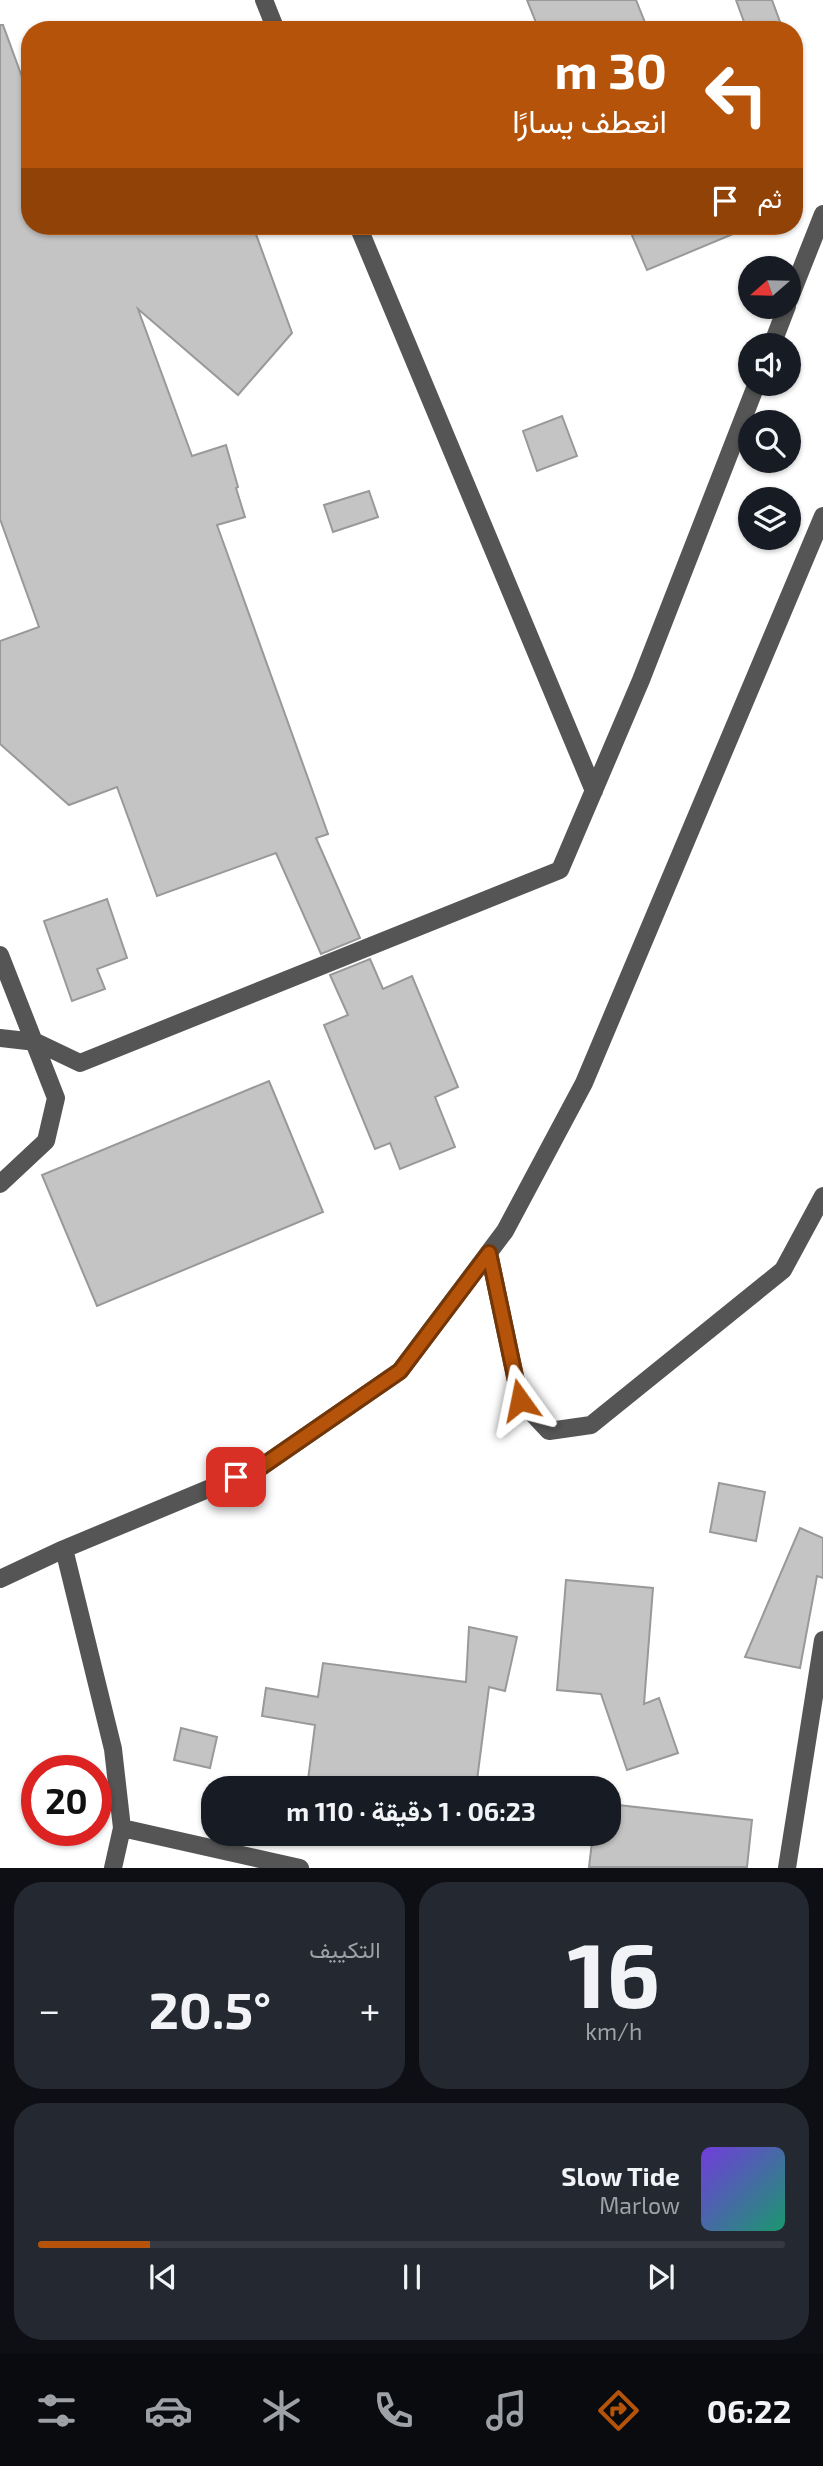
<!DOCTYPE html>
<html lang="ar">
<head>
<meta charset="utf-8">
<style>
	body { margin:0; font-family:"Exo 2",Vazirmatn,sans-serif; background:#242831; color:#f1f3f6; direction:rtl; height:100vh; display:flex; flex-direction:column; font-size:26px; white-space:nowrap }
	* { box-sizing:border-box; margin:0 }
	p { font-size:23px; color:#9ea1a6 }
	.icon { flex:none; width:38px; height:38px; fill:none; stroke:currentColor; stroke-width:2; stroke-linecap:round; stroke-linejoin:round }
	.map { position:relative; height:1868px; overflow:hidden; direction:ltr }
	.side { display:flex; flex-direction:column; gap:14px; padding:14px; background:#0d0f14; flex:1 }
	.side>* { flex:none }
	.top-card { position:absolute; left:21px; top:21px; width:782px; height:214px; border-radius:28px; box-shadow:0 2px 5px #0004; direction:rtl; background:#b45309; color:#fff; overflow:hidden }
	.needle { width:46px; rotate:250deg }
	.tools { position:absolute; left:738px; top:256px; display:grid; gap:14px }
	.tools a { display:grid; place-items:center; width:63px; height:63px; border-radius:50%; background:#171b24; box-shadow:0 2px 5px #0004; font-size:35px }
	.speed { position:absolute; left:21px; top:1755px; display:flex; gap:14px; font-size:35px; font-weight:700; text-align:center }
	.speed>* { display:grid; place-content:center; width:91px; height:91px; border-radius:50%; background:#171b24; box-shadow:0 2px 5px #0004; line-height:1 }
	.speed .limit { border:10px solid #d22; background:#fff; color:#111 }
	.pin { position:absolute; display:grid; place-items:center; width:60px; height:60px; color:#fff; margin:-30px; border-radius:14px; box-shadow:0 4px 10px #0006 }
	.me { position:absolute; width:77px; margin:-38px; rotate:348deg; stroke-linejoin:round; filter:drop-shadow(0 0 5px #0008) }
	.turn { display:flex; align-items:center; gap:24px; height:147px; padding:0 21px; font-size:32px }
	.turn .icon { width:91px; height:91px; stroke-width:2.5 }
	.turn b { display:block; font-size:49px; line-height:60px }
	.then { display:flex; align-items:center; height:66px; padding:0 21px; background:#0003; gap:14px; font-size:26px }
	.big { font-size:52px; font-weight:700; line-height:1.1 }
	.side .card { flex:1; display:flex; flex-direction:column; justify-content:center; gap:10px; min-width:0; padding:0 24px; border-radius:28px; background:#242831 }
	.side .dial { align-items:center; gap:0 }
	.dial b { font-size:91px; line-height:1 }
	.song { display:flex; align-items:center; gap:21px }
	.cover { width:84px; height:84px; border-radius:10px; background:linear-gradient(135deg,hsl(260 70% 55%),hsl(160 70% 35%)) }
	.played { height:7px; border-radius:4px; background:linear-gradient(90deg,#b45309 15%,#363941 15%) }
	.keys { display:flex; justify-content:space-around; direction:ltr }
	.heat { display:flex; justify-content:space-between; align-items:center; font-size:38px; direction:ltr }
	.side .tiles { flex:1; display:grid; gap:14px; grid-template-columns:1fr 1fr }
	.card:last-child { grid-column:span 2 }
	.trip { position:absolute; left:201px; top:1776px; width:420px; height:70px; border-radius:28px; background:#171b24; box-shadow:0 2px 5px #0004; font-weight:700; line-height:70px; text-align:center; direction:rtl }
	.dock { display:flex; height:112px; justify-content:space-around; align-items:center; background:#090b0e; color:#9ea1a6 }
	.dock .icon { width:49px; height:49px }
	.dock .selected { color:#b45309 }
	.dock b { font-size:32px; color:#f1f3f6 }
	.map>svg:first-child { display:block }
	.building { fill:#c4c4c4; stroke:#999; stroke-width:2 }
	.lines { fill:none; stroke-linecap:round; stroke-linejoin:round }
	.minor { stroke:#555; stroke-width:18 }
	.route-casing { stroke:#753606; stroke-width:18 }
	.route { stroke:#b45309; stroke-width:12 }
</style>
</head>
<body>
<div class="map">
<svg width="823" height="1868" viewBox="0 0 823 1868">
	<rect width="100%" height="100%" fill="#fff"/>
	<path class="building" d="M527,0H636L648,30H539Z
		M736,0H772L783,30H747Z
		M0,25H3L30,99V226H253L292,333L238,395L138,309L192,456L226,445L238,487L236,488L245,517L217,525L328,834L316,838L360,938L321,954L276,853L157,896L117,787L69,805L0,744V641L39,627L0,519Z
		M628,226H752L647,270Z
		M562,416L577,456L537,471L523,431Z
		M369,491L378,517L333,532L324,505Z
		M107,899L127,958L97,969L105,989L72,1001L44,921Z
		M370,959L383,989L412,976L458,1087L435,1097L455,1147L400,1169L390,1143L375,1149L324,1025L348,1015L330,975Z
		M269,1081L323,1212L97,1306L42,1175Z
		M719,1483L765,1492L756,1541L710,1532Z
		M800,1528L823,1538V1578L817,1576L800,1668L745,1657Z
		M566,1580L653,1588L644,1704L659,1698L678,1753L627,1770L601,1694L557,1690Z
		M469,1627L517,1637L505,1691L489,1687L476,1788H307L315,1725L262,1716L266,1688L318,1697L323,1663L466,1682Z
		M181,1728L217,1737L210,1768L174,1760Z
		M609,1804L752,1820L747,1867H589L593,1834H609Z"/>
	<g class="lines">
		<path class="minor" d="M264,0L276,30
			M358,226L594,791
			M789,300L823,214
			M772,345L787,306
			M0,955L56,1098L46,1141L0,1184
			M0,1038L36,1042L80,1063L560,870L641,680L757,383
			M489,1253L520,1400L549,1431L591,1425L783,1270L823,1196
			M64,1549L113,1749L122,1828L113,1868
			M0,1579L64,1549L261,1467L400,1371L505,1231L584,1083L823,516
			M122,1828L300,1868
			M787,1868L823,1640"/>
	</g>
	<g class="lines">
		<g class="route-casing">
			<path id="route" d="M236,1477L261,1467L400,1371L489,1253L520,1400"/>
		</g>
		<use href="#route" class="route"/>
	</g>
</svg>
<div class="tools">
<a><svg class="needle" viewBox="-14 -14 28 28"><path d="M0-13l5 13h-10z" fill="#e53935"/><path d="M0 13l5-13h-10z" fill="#9ea1a6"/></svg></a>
<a><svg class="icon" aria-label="sound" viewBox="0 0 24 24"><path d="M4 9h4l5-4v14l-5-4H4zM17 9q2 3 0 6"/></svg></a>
<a><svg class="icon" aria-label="search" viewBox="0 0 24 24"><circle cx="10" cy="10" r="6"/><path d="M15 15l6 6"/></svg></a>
<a><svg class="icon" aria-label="layers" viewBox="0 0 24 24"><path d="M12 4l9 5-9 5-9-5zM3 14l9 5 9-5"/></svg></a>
</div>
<div class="speed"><div class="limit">20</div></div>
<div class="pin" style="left:236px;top:1477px;background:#d93025"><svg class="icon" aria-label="arrive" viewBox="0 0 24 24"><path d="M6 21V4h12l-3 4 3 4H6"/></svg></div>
<svg class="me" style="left:520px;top:1400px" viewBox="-20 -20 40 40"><path d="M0-17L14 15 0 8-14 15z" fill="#b45309" stroke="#fff" stroke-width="4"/></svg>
<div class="trip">06:23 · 1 دقيقة · 110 m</div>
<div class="top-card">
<div class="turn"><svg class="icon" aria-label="left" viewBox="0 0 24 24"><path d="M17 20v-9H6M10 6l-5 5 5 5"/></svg><div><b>30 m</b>انعطف يسارًا</div></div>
<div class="then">ثم<svg class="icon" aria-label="arrive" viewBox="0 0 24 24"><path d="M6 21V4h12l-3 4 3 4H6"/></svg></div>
</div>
</div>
<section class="side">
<div class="tiles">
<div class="card dial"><b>16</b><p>km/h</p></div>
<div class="card"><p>التكييف</p>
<div class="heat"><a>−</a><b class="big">20.5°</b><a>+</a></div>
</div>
<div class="card">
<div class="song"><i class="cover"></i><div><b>Slow Tide</b><p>Marlow</p></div></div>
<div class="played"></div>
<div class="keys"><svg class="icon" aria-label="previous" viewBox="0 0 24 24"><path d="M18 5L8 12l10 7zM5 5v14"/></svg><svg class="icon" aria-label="pause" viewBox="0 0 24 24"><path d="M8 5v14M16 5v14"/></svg><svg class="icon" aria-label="next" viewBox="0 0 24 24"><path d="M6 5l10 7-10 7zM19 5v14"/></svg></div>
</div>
</div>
</section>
<nav class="dock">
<b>06:22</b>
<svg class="icon selected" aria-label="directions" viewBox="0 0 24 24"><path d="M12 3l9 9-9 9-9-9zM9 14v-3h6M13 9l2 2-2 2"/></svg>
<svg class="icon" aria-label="music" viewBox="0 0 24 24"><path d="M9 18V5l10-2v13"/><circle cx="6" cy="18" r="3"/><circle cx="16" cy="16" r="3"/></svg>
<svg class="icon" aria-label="phone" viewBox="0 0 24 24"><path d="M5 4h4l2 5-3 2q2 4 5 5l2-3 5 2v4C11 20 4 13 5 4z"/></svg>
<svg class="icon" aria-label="climate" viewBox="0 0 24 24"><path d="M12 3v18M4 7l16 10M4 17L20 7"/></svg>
<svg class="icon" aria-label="car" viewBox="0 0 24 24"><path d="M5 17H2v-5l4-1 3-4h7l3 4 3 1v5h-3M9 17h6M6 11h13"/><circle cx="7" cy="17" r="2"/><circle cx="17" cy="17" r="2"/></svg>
<svg class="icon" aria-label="filters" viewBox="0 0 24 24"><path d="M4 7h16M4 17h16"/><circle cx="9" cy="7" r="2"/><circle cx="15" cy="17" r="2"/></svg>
</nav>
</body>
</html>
